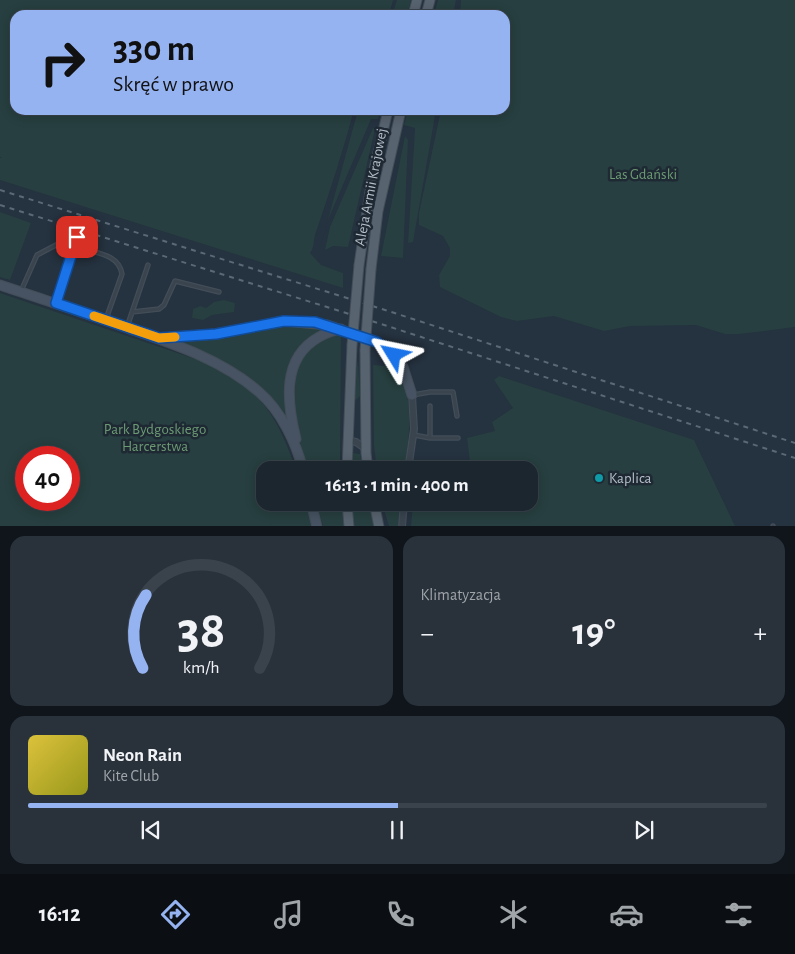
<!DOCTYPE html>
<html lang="pl">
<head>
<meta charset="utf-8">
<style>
	body { margin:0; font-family:"Alegreya Sans",sans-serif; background:#29323b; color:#f1f3f6; height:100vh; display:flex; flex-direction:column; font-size:19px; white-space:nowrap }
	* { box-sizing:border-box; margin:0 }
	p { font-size:16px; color:#a0a5aa }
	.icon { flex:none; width:28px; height:28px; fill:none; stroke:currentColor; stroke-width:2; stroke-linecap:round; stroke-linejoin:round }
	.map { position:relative; height:526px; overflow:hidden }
	.details { display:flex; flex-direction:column; gap:10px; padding:10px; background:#0f151a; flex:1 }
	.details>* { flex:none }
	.guide { position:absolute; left:10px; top:10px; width:500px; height:105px; border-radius:15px; box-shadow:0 2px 12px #0003,0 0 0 1px #3a434b; background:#95b2f1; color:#111; overflow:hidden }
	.speed { position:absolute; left:15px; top:446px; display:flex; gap:10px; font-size:25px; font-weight:700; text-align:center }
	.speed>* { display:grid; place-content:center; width:65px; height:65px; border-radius:50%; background:#1c262f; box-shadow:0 2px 12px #0003,0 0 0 1px #3a434b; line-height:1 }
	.speed .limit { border:8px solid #d22; background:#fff; color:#111 }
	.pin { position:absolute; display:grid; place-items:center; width:42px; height:42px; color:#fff; margin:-21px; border-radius:10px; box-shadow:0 2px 8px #0006 }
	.me { position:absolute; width:55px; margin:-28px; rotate:305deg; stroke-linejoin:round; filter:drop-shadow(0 0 4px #0008) }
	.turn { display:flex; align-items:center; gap:18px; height:105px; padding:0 20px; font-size:22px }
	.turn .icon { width:65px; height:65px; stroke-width:2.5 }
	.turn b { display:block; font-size:35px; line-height:42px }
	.big { font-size:38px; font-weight:600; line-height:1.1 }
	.details .tile { flex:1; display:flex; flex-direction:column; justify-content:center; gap:8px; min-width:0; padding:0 18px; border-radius:15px; background:#29323b }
	.details .dial { align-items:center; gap:0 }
	.dial svg { height:130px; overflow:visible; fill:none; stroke:#3a434b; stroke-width:7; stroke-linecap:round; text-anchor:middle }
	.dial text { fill:#f1f3f6; stroke:none }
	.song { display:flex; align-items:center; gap:15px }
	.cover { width:60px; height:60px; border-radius:8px; background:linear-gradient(135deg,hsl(50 70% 55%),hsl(60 70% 35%)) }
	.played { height:5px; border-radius:2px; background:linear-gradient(90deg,#95b2f1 50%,#3a434b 50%) }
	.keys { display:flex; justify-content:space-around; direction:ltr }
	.heat { display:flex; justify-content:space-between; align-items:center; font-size:28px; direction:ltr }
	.details .tiles { flex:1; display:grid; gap:10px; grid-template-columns:1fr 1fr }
	.tile:last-child { grid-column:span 2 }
	.trip { position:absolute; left:256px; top:461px; width:282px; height:50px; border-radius:15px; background:#1c262f; box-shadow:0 2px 12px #0003,0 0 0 1px #3a434b; font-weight:600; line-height:50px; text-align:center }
	.tab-bar { display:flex; height:80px; justify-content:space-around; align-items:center; background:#0b0f13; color:#a0a5aa }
	.tab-bar .icon { width:35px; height:35px }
	.tab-bar .on { color:#95b2f1 }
	.tab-bar b { font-size:22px; color:#f1f3f6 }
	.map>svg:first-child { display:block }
	.green { fill:#273f40; fill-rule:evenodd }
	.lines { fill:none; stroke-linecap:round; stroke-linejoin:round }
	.lane-casing { stroke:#424d58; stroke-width:5.5 }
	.street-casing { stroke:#424d58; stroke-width:8 }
	.secondary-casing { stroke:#424d58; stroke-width:11 }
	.primary-casing { stroke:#424d58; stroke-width:11 }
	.lane { stroke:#39444f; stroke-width:3 }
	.street { stroke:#39444f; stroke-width:5.5 }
	.secondary { stroke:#475362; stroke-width:9 }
	.primary { stroke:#57636f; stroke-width:9 }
	.rail { stroke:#5b6876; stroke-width:2; stroke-dasharray:5 5; stroke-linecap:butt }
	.primary-bridge-casing { stroke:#424d58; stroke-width:11; stroke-linecap:butt }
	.primary-bridge { stroke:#57636f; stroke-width:9 }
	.route-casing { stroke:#114b97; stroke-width:12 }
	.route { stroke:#1a73e8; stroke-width:9 }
	.slow { stroke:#f59e0b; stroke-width:9 }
	.culture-dot { fill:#0f9aa8; stroke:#1e2934; stroke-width:2 }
	.labels { text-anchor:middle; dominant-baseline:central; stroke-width:5; stroke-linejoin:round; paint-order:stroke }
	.park-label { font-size:15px; fill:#6c9a73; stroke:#1e2934 }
	.street-label { font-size:15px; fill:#b5bfca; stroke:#1e2934 }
	.poi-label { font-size:15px; fill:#b5bfca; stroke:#1e2934; text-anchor:start }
</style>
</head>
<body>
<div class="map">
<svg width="795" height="527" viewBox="0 0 795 527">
	<rect width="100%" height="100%" fill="#25323f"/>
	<path class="green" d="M0,0H393L389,15H15V110H354C343,151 330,191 316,232C313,239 315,247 310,253L321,265L343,273V288L0,180V158H2L0,157Z
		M397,0H411L407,15H392Z
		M438,0H456L453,15H434Z
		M461,0H795V327L739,334H725L696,325L630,326L604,331L554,316L517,321L501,317L440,287L439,275L450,256V248L443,236L419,225V213L441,110H505V15H460Z
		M358,110H380L378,119H371L328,220L321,245Z
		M408,110H436L413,242L408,243L415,128L404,125Z
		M373,128L375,129L348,247L333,246L325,250L330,227Z
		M405,136L408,140L403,258L381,256Z
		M0,212L31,223L10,280L0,277Z
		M0,293L204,362C259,387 277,414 296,470H265V502L306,503L312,526L0,527ZM26,458H69V500H26Z
		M224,300L235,303L234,312L212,315L203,320L192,318L193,309L200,306L206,308L214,302Z
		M298,325L327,329C286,351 281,372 287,416C252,372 226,360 174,341Z
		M341,334L340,470H307C294,418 269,353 341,334Z
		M358,360L360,396L356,400L353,397Z
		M373,365L397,367C415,399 409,435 405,470H377L374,445Z
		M499,376L694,440L735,526H411L413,503H438L480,511L481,503L530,502V470H487V465L470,462L467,438L495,431L492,422L513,408L494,380Z
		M354,453L360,454L364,470H351V454Z
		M316,503H343L344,526H323Z
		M352,503H369L375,526H353Z
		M382,503H401L399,526H389Z"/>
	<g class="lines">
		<g class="lane-casing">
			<path id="lane" d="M80,248C96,253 119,254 122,274L106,319
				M21,291L37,255L56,245
				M56,303L77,237
				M132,312L159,309L164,305L175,281L219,292
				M127,327L148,265
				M413,395L430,392H453L457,416
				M414,435L430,438V406
				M430,438H458
				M773,526V527"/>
		</g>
		<g class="street-casing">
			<path id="street" d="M347,440L356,442L366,449
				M408,470L414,429L412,395
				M402,527L404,502"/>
		</g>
		<g class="secondary-casing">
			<path id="secondary" d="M0,285C44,300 89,314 133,330C177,345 224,361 259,392C281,411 296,442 303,470
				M161,338L216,334L284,321L327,325L377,342L389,350L403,367L412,395
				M296,439C287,403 281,358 319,337C326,333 333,330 341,329
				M311,502L317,527"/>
		</g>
		<g class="primary-casing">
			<path id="primary" d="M413,15L417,0
				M426,15L430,0
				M359,265L372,178L388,110
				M371,269L378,211L401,110
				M365,350L366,453L368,470
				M347,470L352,345
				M347,502L349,527
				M374,502L379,527"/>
		</g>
		<use href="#lane" class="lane"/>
		<use href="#street" class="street"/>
		<use href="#secondary" class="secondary"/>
		<use href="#primary" class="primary"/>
		<path class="rail" d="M0,190L379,308L795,443
			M0,205L378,323L795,458"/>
		<g class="primary-bridge-casing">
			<path id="primary-bridge" d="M352,345L359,265
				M365,350L371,269"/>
		</g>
		<use href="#primary-bridge" class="primary-bridge"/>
	</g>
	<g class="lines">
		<g class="route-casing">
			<path id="route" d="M77,237L56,303L159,338L216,334L284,321L315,322L377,342L394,355"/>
		</g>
		<use href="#route" class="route"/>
		<path class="slow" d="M94,316L159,338L175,337"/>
	</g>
	<circle class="culture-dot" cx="599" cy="478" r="5"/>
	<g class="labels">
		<g class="park-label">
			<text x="643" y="174">Las Gdański</text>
			<text x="155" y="429">Park Bydgoskiego<tspan x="155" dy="17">Harcerstwa</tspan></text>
		</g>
		<g class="street-label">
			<text transform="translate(371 187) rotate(-79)">Aleja Armii Krajowej</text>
		</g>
		<g class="poi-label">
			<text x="609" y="478">Kaplica</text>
		</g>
	</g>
</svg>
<div class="speed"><div class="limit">40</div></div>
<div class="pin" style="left:77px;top:237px;background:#d93025"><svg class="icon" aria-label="arrive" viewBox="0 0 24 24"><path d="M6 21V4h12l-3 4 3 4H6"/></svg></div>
<svg class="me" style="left:394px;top:355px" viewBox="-20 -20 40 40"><path d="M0-17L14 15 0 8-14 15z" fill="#1a73e8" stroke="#fff" stroke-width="4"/></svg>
<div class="trip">16:13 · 1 min · 400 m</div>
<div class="guide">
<div class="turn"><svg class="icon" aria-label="right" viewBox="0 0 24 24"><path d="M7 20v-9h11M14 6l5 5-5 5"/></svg><div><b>330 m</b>Skręć w prawo</div></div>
</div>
</div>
<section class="details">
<div class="tiles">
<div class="tile dial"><svg viewBox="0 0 100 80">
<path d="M14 69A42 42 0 1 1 86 69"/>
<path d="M14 69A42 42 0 0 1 16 24" stroke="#95b2f1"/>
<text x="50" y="56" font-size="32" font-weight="700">38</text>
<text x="50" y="72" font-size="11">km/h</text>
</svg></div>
<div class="tile"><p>Klimatyzacja</p>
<div class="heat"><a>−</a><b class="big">19°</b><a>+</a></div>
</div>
<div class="tile">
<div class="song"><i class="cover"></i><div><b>Neon Rain</b><p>Kite Club</p></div></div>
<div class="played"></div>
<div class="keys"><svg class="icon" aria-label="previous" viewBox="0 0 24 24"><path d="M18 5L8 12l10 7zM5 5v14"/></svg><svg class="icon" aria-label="pause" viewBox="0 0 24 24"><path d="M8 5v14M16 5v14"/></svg><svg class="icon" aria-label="next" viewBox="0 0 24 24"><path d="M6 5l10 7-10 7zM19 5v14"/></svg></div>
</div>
</div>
</section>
<nav class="tab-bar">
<b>16:12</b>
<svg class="icon on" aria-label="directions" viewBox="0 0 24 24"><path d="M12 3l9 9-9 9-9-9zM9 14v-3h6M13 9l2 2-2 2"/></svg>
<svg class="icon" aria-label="music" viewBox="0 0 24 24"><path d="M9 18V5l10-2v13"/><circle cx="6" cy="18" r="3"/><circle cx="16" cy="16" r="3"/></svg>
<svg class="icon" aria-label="phone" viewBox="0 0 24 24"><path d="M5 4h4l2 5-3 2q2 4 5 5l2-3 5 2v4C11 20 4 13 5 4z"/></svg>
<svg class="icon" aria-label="climate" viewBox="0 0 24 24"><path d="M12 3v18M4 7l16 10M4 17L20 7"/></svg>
<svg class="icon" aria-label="car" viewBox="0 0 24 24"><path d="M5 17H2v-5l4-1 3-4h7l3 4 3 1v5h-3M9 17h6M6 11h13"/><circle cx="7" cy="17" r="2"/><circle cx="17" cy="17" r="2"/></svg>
<svg class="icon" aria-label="filters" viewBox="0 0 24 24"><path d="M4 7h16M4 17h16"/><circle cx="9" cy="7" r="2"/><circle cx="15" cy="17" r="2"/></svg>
</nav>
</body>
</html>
